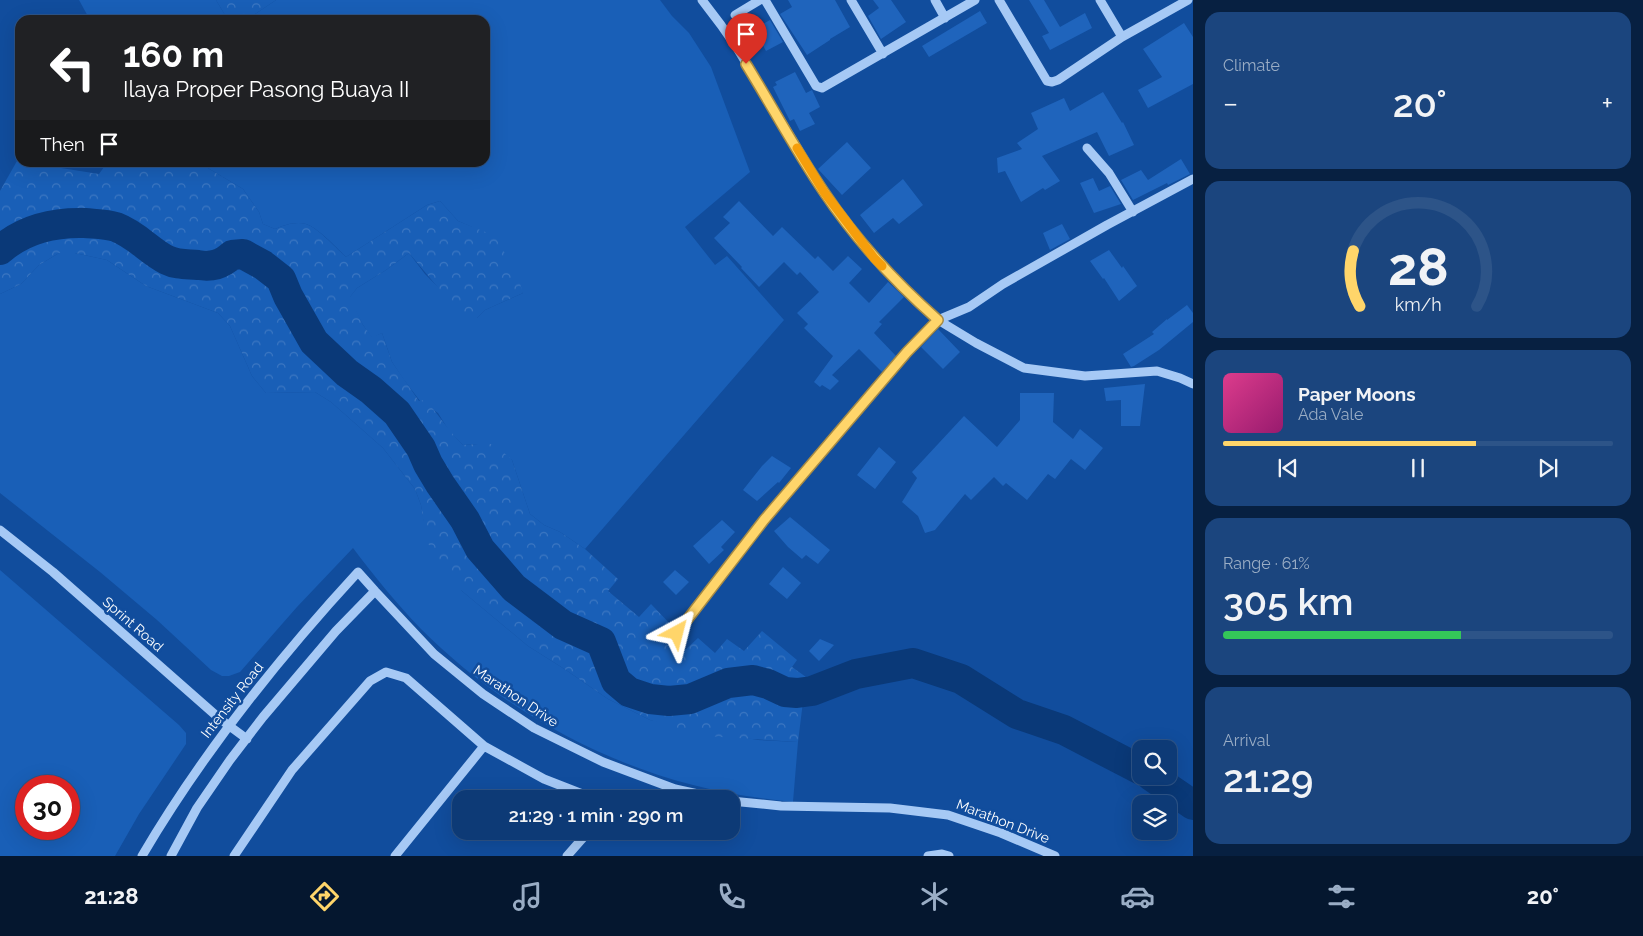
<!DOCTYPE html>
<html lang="en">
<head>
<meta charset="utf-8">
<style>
	body { margin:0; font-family:Raleway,sans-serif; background:#1b457e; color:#f1f3f6; height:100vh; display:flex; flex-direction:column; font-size:19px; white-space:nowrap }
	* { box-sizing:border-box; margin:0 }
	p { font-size:16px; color:#9aadc5 }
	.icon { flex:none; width:28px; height:28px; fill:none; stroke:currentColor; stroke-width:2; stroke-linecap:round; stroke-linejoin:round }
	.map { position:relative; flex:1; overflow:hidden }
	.drawer { display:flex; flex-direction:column; gap:12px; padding:12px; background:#072041; width:450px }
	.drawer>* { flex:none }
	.top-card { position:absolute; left:15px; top:15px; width:475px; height:152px; border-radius:15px; box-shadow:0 5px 20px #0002,0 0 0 1px #2d5488; background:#202124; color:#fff; overflow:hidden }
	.tools { position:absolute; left:1132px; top:740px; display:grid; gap:10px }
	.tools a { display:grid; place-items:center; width:45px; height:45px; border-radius:10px; background:#0d3a76; box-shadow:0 5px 20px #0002,0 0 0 1px #2d5488; font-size:25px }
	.speed { position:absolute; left:15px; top:775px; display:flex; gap:10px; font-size:25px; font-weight:700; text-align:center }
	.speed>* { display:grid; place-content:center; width:65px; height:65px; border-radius:50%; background:#0d3a76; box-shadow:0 5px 20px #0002,0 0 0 1px #2d5488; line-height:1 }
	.speed .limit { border:8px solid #d22; background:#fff; color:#111 }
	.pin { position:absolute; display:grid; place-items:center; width:42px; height:42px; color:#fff; margin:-51px -21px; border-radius:50% 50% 50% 0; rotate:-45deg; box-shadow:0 0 5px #0007 }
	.pin .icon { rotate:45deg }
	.me { position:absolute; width:55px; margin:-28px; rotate:38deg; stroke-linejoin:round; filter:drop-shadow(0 0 4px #0008) }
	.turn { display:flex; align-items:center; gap:18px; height:105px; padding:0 25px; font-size:22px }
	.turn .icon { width:65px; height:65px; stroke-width:2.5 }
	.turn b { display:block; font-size:35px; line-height:42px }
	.then { display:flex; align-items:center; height:48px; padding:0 25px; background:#0003; gap:10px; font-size:19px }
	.big { font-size:38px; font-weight:600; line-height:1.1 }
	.drawer .card { flex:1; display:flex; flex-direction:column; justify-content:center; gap:8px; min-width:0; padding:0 18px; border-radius:15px; background:#1b457e }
	.drawer .dial { align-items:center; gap:0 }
	.dial svg { height:130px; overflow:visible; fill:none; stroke:#2d5488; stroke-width:7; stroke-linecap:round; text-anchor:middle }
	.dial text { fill:#f1f3f6; stroke:none }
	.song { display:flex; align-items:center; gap:15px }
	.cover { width:60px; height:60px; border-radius:8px; background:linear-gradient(135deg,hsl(330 70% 55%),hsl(320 70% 35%)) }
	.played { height:5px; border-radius:2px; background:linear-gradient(90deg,#ffd56a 65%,#2d5488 65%) }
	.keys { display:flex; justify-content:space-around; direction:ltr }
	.heat { display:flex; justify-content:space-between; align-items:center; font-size:28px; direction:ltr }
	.charge { height:8px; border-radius:4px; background:linear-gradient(90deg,#34c759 61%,#2d5488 0) }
	.trip { position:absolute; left:452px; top:790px; width:288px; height:50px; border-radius:15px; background:#0d3a76; box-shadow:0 5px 20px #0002,0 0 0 1px #2d5488; font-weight:600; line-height:50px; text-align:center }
	.dock { display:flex; height:80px; justify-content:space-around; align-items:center; background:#05172f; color:#9aadc5 }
	.dock .icon { width:35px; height:35px }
	.dock .active { color:#ffd56a }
	.dock b { font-size:22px; color:#f1f3f6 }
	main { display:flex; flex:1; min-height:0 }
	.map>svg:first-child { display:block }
	.grass { fill:#195fb7; fill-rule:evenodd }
	.forest { fill:url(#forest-crowns) }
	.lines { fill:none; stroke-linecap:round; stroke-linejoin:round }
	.river { stroke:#0a3978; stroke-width:30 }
	.building { fill:#1f64bc }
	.minor { stroke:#a6c9f5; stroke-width:9 }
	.route-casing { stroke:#a68a45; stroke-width:12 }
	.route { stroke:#ffd56a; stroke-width:9 }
	.slow { stroke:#f59e0b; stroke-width:9 }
	.labels { text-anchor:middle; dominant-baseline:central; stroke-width:5; stroke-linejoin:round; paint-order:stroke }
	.street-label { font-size:14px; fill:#fff; stroke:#114d9d }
</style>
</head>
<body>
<main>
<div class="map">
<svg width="1193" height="856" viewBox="0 0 1193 856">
	<defs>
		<pattern id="forest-crowns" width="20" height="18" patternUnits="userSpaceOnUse" patternTransform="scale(1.25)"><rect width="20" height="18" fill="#195fb7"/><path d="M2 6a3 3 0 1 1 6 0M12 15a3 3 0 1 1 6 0" fill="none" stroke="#3c77c2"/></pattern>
	</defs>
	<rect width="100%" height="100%" fill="#114d9d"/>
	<path class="grass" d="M79,0H216L228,20H90Z
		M276,0H660L672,16L689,33L711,67L750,172L685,227L715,265L727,256L784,320L585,549L560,532L544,525L530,514L512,460L478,444L463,445L449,431L438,413L420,401L404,380L392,362L382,333L372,338L363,325L349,298L357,288L386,270L409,253L425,274L447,296L477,318L485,310L523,293L472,227L458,221L440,201L427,205L346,257C337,248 318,228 306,224C296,221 284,225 275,229L263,224L259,212L243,189L201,164L182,165L169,164V163L485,162V20H246Z
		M59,253H75L107,260L146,286L218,313L230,326L252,376L266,393L315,392L331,402L383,448L415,489L421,505L424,521L462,591L528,646L566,670L608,699L650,720L758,740L798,742L793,802C759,798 726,794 693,785C591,759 495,703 421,629C396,603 374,576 353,548L297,607L240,672L229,676H222L211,670L157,620L100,572L0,493V294L21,284L39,265Z
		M0,570L179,725L186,733V744L139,814L115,856H0ZM26,786H69V829H26Z"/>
	<path class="forest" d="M216,0H276L246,20H228Z
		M17,161H20V162L29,163L99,174L107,163L169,162V164L182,165L201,164L243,189L259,212L263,224L275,229C284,225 296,221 306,224C318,228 336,248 346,257L427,205L440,201L458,221L495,236L517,274L523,293L485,310L477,318L466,321L409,253L386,270L357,288L350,297L363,325L372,337L382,333L392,362L419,401L425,400C439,414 448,431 463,445L478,444H493L501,450L512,460L530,514L544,525L560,532L585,549L618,579L608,591L639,617L651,604L673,627L664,638L682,653L698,638L715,653L727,639L744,651L762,631L797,660L792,667L806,677L798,742L706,736L650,720L608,699L566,670L528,646L462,591L434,557L426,538L421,505L415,489L383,448L331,402L315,392L266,393L252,376L230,326L218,313L146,286L107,260L75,253H59L39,265L21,284L0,294V191Z"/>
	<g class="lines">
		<path class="river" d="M0,250C24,229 54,222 85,223C95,224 106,224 116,227C137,235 149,251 167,260C177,265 187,264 198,265C212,267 221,265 232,255L243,254L263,265L281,279L288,296L314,342L347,373L371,390L397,413L421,448L428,464L440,484L465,520L480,549L514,588L563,625L601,642L616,681L629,692L650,699L669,701L690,699L728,683L753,680L768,684L785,692L797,693L812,691L856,674L913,663L961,679L1017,714L1064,730L1141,770
			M1151,776L1193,805"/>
	</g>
	<path class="building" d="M788,0H835L850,27L830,39V40L807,55L780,14L792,7Z
		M873,0H891L906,22L881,39L868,16L879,8Z
		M1029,0H1044L1060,27L1085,13L1092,28L1050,50L1042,36L1049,33Z
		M980,11L987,23L929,57L922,46Z
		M770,20L783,42L766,51L754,29Z
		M1184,23L1193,37V84L1148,108L1138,90L1162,77L1143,49Z
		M795,72L806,93L812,90L820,107L809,113L815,124L800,131L794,119L790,121L773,87L777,85L775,82Z
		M1103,92L1122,123L1123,122L1134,145L1109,156L1097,132L1042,156L1060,181L1045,190L1043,188L1021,202L1005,171L998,173L997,158L1022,149L1017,143L1038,129L1031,113L1064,98L1070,111Z
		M847,142L871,168L842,195L818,169Z
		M1181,159L1190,174L1168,185L1167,183L1133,200L1121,180L1141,170L1148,180Z
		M1093,178L1099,191L1110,186L1121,204L1094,213L1080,183Z
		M903,179L923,205L899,224L893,218L874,233L860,215Z
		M739,201L773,236L782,227L815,259L818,256L833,271L848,256L862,269L849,283L869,303L888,282L904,297L879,322L882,324L874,333L896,356L882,372L859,349L832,375L839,381L830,390L822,385L820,387L814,382L833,356L804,328L808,324L797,313L819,292L800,272L797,275L784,262L759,287L741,268L742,267L714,238L730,223L723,217Z
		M1062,224L1070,239L1050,250L1043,233Z
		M1109,250L1122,268L1123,266L1137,286L1119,301L1104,278L1103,279L1090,261Z
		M1187,305L1193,313V322L1159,350L1134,366L1131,367L1123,354L1154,334L1152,332L1167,319V320Z
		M938,329L960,352L943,369L921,347Z
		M1145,384L1140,426H1121V400L1106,401L1104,388Z
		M1020,393H1054L1053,422L1073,439L1080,429L1103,448L1085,470L1071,459L1055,479L1048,474L1027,500L1006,483L1003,486L994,477L971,500L965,494L935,530L925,533L918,516L902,502L917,478L912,472L964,416L997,447L1020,420Z
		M879,447L896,462L875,489L857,475Z
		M772,456L791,468L779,483L778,482L757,501L743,490L762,466Z
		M790,517L830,550L818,564L806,555L802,559L788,547L774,531Z
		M722,520L735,532L721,547L724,550L709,564L693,546Z
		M783,567L801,583L787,599L769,584Z
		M675,570L689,582L676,595L663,582Z
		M820,639L834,645L819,661L809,651Z"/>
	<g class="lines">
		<path class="minor" d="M702,0L721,25L737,48L824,192L874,258L916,301L938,320L976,343L1024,368L1085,376L1157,371L1180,378L1193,384
			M765,0L816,86L822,88L975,0
			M851,0L883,54
			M935,0L945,18
			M999,0L1047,81L1052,82L1058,80L1122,37L1188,0
			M1100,0L1122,37
			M735,15L760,0
			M1087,148L1109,173L1133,212
			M0,530L53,572L220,719L247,739
			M677,633L764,520L907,352L938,320L969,307L1003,284L1107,225L1193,179
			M731,801L781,806L890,808L948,815L1001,833L1055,856
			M142,856C203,752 277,660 358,572L375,591L434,654L483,694L534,728L603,762L675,789L721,799
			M171,856L197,808L230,760L263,717L336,631L375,591
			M234,856L292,770L370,681L386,672L406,678L484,746L544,779L585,795L588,799
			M395,856L484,746
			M567,856L589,831
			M928,856L942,854L949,856"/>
	</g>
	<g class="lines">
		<g class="route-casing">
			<path id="route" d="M677,633L764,520L907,352L938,320C895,282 856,240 824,192C796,151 772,106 746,64"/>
		</g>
		<use href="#route" class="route"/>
		<path class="slow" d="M797,148L824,192L874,258L882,266"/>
	</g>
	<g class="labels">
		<g class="street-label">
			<text transform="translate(133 624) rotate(41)">Sprint Road</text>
			<text transform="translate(516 696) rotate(34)">Marathon Drive</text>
			<text transform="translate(232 700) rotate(-52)">Intensity Road</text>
			<text transform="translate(1003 821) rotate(21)">Marathon Drive</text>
		</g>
	</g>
</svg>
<div class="tools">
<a><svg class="icon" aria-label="search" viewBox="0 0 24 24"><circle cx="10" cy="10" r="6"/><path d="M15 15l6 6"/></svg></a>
<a><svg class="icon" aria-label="layers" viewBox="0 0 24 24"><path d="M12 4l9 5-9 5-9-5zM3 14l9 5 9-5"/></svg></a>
</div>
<div class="speed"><div class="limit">30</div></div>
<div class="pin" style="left:746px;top:64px;background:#d93025"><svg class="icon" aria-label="arrive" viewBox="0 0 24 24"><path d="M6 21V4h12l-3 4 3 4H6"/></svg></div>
<svg class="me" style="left:677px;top:633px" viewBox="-20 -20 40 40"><path d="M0-17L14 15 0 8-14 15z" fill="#ffd56a" stroke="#fff" stroke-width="4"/></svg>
<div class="trip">21:29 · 1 min · 290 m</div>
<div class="top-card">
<div class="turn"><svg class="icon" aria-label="left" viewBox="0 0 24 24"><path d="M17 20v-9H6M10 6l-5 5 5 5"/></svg><div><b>160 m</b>Ilaya Proper Pasong Buaya II</div></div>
<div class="then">Then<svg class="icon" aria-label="arrive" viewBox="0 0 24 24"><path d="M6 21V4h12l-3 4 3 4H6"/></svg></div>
</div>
</div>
<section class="drawer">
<div class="card"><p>Climate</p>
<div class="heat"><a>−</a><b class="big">20°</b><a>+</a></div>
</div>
<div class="card dial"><svg viewBox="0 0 100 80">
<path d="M14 69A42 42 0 1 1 86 69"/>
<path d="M14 69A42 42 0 0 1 10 35" stroke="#ffd56a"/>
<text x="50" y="56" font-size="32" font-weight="700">28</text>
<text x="50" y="72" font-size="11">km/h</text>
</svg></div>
<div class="card">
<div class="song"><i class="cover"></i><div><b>Paper Moons</b><p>Ada Vale</p></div></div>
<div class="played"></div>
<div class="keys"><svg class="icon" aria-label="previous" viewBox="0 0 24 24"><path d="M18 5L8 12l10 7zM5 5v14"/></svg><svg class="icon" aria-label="pause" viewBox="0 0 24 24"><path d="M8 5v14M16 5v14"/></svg><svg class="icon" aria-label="next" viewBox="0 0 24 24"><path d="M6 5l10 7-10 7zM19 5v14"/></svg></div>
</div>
<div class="card"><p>Range · 61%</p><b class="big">305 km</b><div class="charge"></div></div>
<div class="card"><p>Arrival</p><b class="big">21:29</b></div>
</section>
</main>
<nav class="dock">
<b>21:28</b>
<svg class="icon active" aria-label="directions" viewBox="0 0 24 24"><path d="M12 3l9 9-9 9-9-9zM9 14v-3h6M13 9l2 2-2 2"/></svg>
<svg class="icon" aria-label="music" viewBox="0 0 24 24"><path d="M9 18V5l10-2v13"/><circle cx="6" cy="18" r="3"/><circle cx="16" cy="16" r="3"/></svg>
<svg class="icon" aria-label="phone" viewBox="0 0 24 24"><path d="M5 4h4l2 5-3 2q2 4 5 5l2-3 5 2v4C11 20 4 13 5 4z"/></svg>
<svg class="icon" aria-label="climate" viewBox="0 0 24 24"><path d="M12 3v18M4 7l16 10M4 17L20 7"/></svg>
<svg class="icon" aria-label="car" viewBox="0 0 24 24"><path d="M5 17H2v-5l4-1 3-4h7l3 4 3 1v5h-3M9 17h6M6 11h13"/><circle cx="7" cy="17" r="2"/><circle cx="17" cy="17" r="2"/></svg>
<svg class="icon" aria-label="filters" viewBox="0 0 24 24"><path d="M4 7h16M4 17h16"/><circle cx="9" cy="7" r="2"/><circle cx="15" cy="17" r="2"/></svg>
<b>20°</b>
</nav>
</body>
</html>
